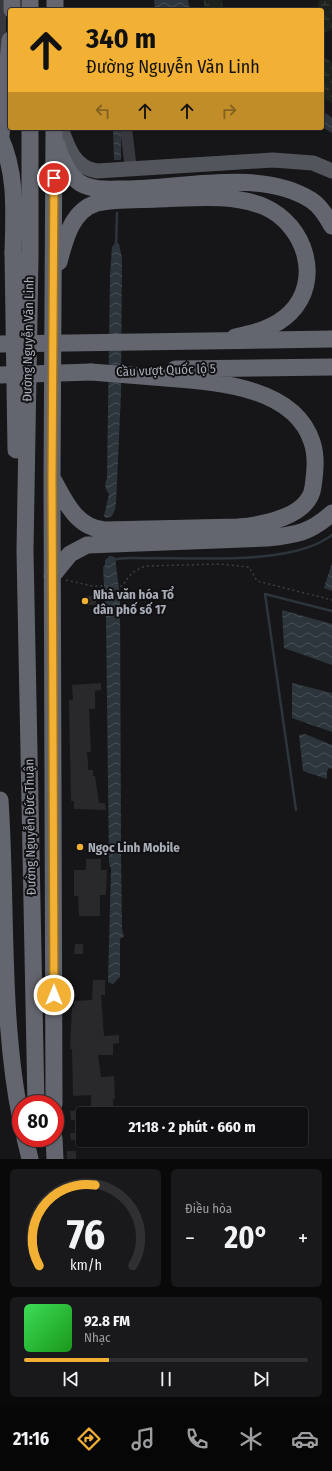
<!DOCTYPE html>
<html lang="vi">
<head>
<meta charset="utf-8">
<style>
	body { margin:0; font-family:"Fira Sans Condensed",sans-serif; background:#19191b; color:#f1f3f6; height:100vh; display:flex; flex-direction:column; font-size:15px; white-space:nowrap }
	* { box-sizing:border-box; margin:0 }
	p { font-size:13px; color:#9c9d9f }
	.icon { flex:none; width:22px; height:22px; fill:none; stroke:currentColor; stroke-width:2; stroke-linecap:round; stroke-linejoin:round }
	.map { position:relative; height:1159px; overflow:hidden }
	.panel { display:flex; flex-direction:column; gap:10px; padding:10px; background:#09090a; flex:1 }
	.panel>* { flex:none }
	.hud { position:absolute; left:8px; top:8px; width:316px; height:122px; border-radius:4px; box-shadow:0 1px 3px #0004,0 0 0 1px #303032; background:#f2b134; color:#111; overflow:hidden }
	.speed { position:absolute; left:12px; top:1095px; display:flex; gap:8px; font-size:20px; font-weight:700; text-align:center }
	.speed>* { display:grid; place-content:center; width:52px; height:52px; border-radius:50%; background:#101012; box-shadow:0 1px 3px #0004,0 0 0 1px #303032; line-height:1 }
	.speed .limit { border:6px solid #d22; background:#fff; color:#111 }
	.pin { position:absolute; display:grid; place-items:center; width:34px; height:34px; color:#fff; margin:-17px; border:2px solid #fff; border-radius:50%; box-shadow:0 1px 4px #0007 }
	.me { position:absolute; width:44px; margin:-22px; rotate:0deg; stroke-linejoin:round; filter:drop-shadow(0 0 3px #0008) }
	.turn { display:flex; align-items:center; gap:14px; height:84px; padding:0 12px; font-size:18px }
	.turn .icon { width:52px; height:52px; stroke-width:2.5 }
	.turn b { display:block; font-size:28px; line-height:34px }
	.lanes { display:flex; align-items:center; height:38px; padding:0 12px; background:#0003; justify-content:center; gap:20px; direction:ltr }
	.lanes .off { opacity:.35 }
	.big { font-size:30px; font-weight:700; line-height:1.1 }
	.panel .widget { flex:1; display:flex; flex-direction:column; justify-content:center; gap:6px; min-width:0; padding:0 14px; border-radius:6px; background:#19191b }
	.panel .dial { align-items:center; gap:0 }
	.dial svg { height:104px; overflow:visible; fill:none; stroke:#303032; stroke-width:7; stroke-linecap:round; text-anchor:middle }
	.dial text { fill:#f1f3f6; stroke:none }
	.song { display:flex; align-items:center; gap:12px }
	.cover { width:48px; height:48px; border-radius:6px; background:linear-gradient(135deg,hsl(130 70% 55%),hsl(120 70% 35%)) }
	.played { height:4px; border-radius:2px; background:linear-gradient(90deg,#f2b134 30%,#303032 30%) }
	.keys { display:flex; justify-content:space-around; direction:ltr }
	.heat { display:flex; justify-content:space-between; align-items:center; font-size:22px; direction:ltr }
	.panel .tiles { flex:1; display:grid; gap:10px; grid-template-columns:1fr 1fr }
	.widget:last-child { grid-column:span 2 }
	.trip { position:absolute; left:76px; top:1107px; width:232px; height:40px; border-radius:4px; background:#101012; box-shadow:0 1px 3px #0004,0 0 0 1px #303032; font-weight:700; line-height:40px; text-align:center }
	.tab-bar { display:flex; height:64px; justify-content:space-around; align-items:center; background:#060607; color:#9c9d9f }
	.tab-bar .icon { width:28px; height:28px }
	.tab-bar .selected { color:#f2b134 }
	.tab-bar b { font-size:18px; color:#f1f3f6 }
	.map>svg:first-child { display:block }
	.wetland { fill:url(#wetland-marsh) }
	.water { fill:url(#water-waves) }
	.lines { fill:none; stroke-linecap:round; stroke-linejoin:round }
	.stream { stroke:#2c353c; stroke-width:2.5 }
	.building { fill:#29292c }
	.path { stroke:#3d3f44; stroke-width:1.5; stroke-dasharray:2 3; stroke-linecap:butt }
	.minor { stroke:#37383d; stroke-width:12 }
	.major { stroke:#53555c; stroke-width:15 }
	.highway { stroke:#63666e; stroke-width:17 }
	.highway-bridge { stroke:#63666e; stroke-width:17 }
	.route-casing { stroke:#9d7322; stroke-width:10 }
	.route { stroke:#f2b134; stroke-width:7 }
	.poi-dot { fill:#f2b134; stroke:#111113; stroke-width:1.5 }
	.labels { text-anchor:middle; dominant-baseline:central; stroke-width:4; stroke-linejoin:round; paint-order:stroke }
	.street-label { font-size:13px; fill:#a8adb8; stroke:#111113 }
	.poi-label { font-size:13px; font-weight:bold; fill:#a8adb8; stroke:#111113; text-anchor:start }
</style>
</head>
<body>
<div class="map">
<svg width="332" height="1159" viewBox="0 0 332 1159">
	<defs>
		<pattern id="wetland-marsh" width="20" height="14" patternUnits="userSpaceOnUse"><rect width="20" height="14" fill="#1c231d"/><path d="M1 5h8M5 5V1M11 12h8M15 12V8" fill="none" stroke="#3a403c"/></pattern>
		<pattern id="water-waves" width="16" height="10" patternUnits="userSpaceOnUse"><rect width="16" height="10" fill="#2c353c"/><path d="M0 5q4-4 8 0t8 0" fill="none" stroke="#485056"/></pattern>
	</defs>
	<rect width="100%" height="100%" fill="#161618"/>
	<path class="wetland" d="M203,0H222L223,10H206Z
		M319,0H332V30L322,33V10H317Z
		M322,56L332,62V103L322,96Z"/>
	<path class="water" d="M154,0H188L190,10H155Z
		M322,111L332,118V133L322,127Z
		M113,128H121V160H114Z
		M115,243L119,244L122,258L121,393L116,504C115,510 114,517 106,518L104,516L109,494C104,488 105,484 107,478L110,276L112,247Z
		M110,556L115,557L120,596L121,842L117,847L121,852L122,929L124,936L120,939V977L113,984L108,982L111,869L109,863L106,618L103,567L105,565V560Z
		M332,563V591L324,588Z
		M282,610L332,624V665L284,648Z
		M292,683L332,693V732L292,718Z
		M305,734L332,745V769L329,768L327,771V779L303,771L299,735Z"/>
	<g class="lines">
		<path class="stream" d="M116,247L117,213
			M114,560C122,556 141,559 152,558C200,558 294,565 332,535
			M296,810L265,594L332,611"/>
	</g>
	<path class="building" d="M85,596H96V605H85Z
		M101,683V690L95,691V709H89L91,752H87L88,764V770H93V776H95L99,803H105L106,810L74,809V801H71L69,705V700H73L72,685Z
		M86,859H101V870H107L106,895H100V916H79L78,896H74V870H86Z
		M75,944H83V954H74Z
		M93,980H105V995H101L104,1036L119,1035V1043L113,1044V1055H98L101,1077L114,1076L115,1099H113V1114H91V1095L73,1096L72,1049H70L72,1007H74V1001L92,1000Z
		M83,1110V1120H71L70,1111Z
		M70,1133H83V1139L71,1140Z
		M67,1151H76V1159H67Z"/>
	<g class="lines">
		<path class="path" d="M66,580L92,586H123C128,575 134,571 145,566L220,564L249,567L257,581L332,600"/>
		<path class="minor" d="M0,50V0
			M126,128L131,170"/>
		<path class="major" d="M61,128C68,148 75,168 97,171L273,160L313,163L332,171"/>
		<path class="highway" d="M30,0V10
			M12,10V0
			M55,10V0
			M30,128V257L25,551L36,1104
			M54,128L52,479L54,1104
			M57,145C61,158 68,175 80,183C94,191 110,189 125,189C182,189 260,168 311,200C319,205 327,217 332,226
			M0,146L10,40
			M13,253L16,450
			M59,262C65,239 72,210 97,203C117,199 137,200 158,199C192,198 232,193 265,207C305,225 323,280 290,313C275,328 254,333 235,337
			M175,369L332,367
			M54,481C66,503 77,528 105,530L238,527C262,525 309,517 313,487C315,472 317,457 312,442C294,386 215,382 166,378C141,376 116,374 91,372
			M52,576L70,554L87,545L267,538C296,535 310,533 332,513
			M0,800C7,904 0,1018 21,1120
			M25,1138L30,1159
			M54,1138L55,1159"/>
		<path class="highway-bridge" d="M0,137C17,173 14,214 13,253
			M0,344L332,339
			M0,375L91,372"/>
	</g>
	<g class="lines">
		<g class="route-casing">
			<path id="route" d="M54,178L52,479L54,995"/>
		</g>
		<use href="#route" class="route"/>
	</g>
	<g class="poi-dot">
		<circle cx="85" cy="601" r="4"/>
		<circle cx="80" cy="847" r="4"/>
	</g>
	<g class="labels">
		<g class="street-label">
			<text transform="translate(28 339) rotate(-89)">Đường Nguyễn Văn Linh</text>
			<text transform="translate(166 370) rotate(-2)">Cầu vượt Quốc lộ 5</text>
			<text transform="translate(30 827) rotate(-91)">Đường Nguyễn Đức Thuận</text>
		</g>
		<g class="poi-label">
			<text x="93" y="594">Nhà văn hóa Tổ<tspan x="93" dy="15">dân phố số 17</tspan></text>
			<text x="88" y="847">Ngọc Linh Mobile</text>
		</g>
	</g>
</svg>
<div class="speed"><div class="limit">80</div></div>
<div class="pin" style="left:54px;top:178px;background:#d93025"><svg class="icon" aria-label="arrive" viewBox="0 0 24 24"><path d="M6 21V4h12l-3 4 3 4H6"/></svg></div>
<svg class="me" style="left:54px;top:995px" viewBox="-20 -20 40 40"><circle r="17" fill="#f2b134" stroke="#fff" stroke-width="3"/><path d="M0-11L8 9 0 5-8 9z" fill="#fff"/></svg>
<div class="trip">21:18 · 2 phút · 660 m</div>
<div class="hud">
<div class="turn"><svg class="icon" aria-label="ahead" viewBox="0 0 24 24"><path d="M12 20V5M6 11l6-6 6 6"/></svg><div><b>340 m</b>Đường Nguyễn Văn Linh</div></div>
<div class="lanes"><svg class="icon off" aria-label="left" viewBox="0 0 24 24"><path d="M17 20v-9H6M10 6l-5 5 5 5"/></svg><svg class="icon" aria-label="ahead" viewBox="0 0 24 24"><path d="M12 20V5M6 11l6-6 6 6"/></svg><svg class="icon" aria-label="ahead" viewBox="0 0 24 24"><path d="M12 20V5M6 11l6-6 6 6"/></svg><svg class="icon off" aria-label="right" viewBox="0 0 24 24"><path d="M7 20v-9h11M14 6l5 5-5 5"/></svg></div>
</div>
</div>
<section class="panel">
<div class="tiles">
<div class="widget dial"><svg viewBox="0 0 100 80">
<path d="M14 69A42 42 0 1 1 86 69"/>
<path d="M14 69A42 42 0 0 1 57 7" stroke="#f2b134"/>
<text x="50" y="56" font-size="32" font-weight="700">76</text>
<text x="50" y="72" font-size="11">km/h</text>
</svg></div>
<div class="widget"><p>Điều hòa</p>
<div class="heat"><a>−</a><b class="big">20°</b><a>+</a></div>
</div>
<div class="widget">
<div class="song"><i class="cover"></i><div><b>92.8 FM</b><p>Nhạc</p></div></div>
<div class="played"></div>
<div class="keys"><svg class="icon" aria-label="previous" viewBox="0 0 24 24"><path d="M18 5L8 12l10 7zM5 5v14"/></svg><svg class="icon" aria-label="pause" viewBox="0 0 24 24"><path d="M8 5v14M16 5v14"/></svg><svg class="icon" aria-label="next" viewBox="0 0 24 24"><path d="M6 5l10 7-10 7zM19 5v14"/></svg></div>
</div>
</div>
</section>
<nav class="tab-bar">
<b>21:16</b>
<svg class="icon selected" aria-label="directions" viewBox="0 0 24 24"><path d="M12 3l9 9-9 9-9-9zM9 14v-3h6M13 9l2 2-2 2"/></svg>
<svg class="icon" aria-label="music" viewBox="0 0 24 24"><path d="M9 18V5l10-2v13"/><circle cx="6" cy="18" r="3"/><circle cx="16" cy="16" r="3"/></svg>
<svg class="icon" aria-label="phone" viewBox="0 0 24 24"><path d="M5 4h4l2 5-3 2q2 4 5 5l2-3 5 2v4C11 20 4 13 5 4z"/></svg>
<svg class="icon" aria-label="climate" viewBox="0 0 24 24"><path d="M12 3v18M4 7l16 10M4 17L20 7"/></svg>
<svg class="icon" aria-label="car" viewBox="0 0 24 24"><path d="M5 17H2v-5l4-1 3-4h7l3 4 3 1v5h-3M9 17h6M6 11h13"/><circle cx="7" cy="17" r="2"/><circle cx="17" cy="17" r="2"/></svg>
</nav>
</body>
</html>
